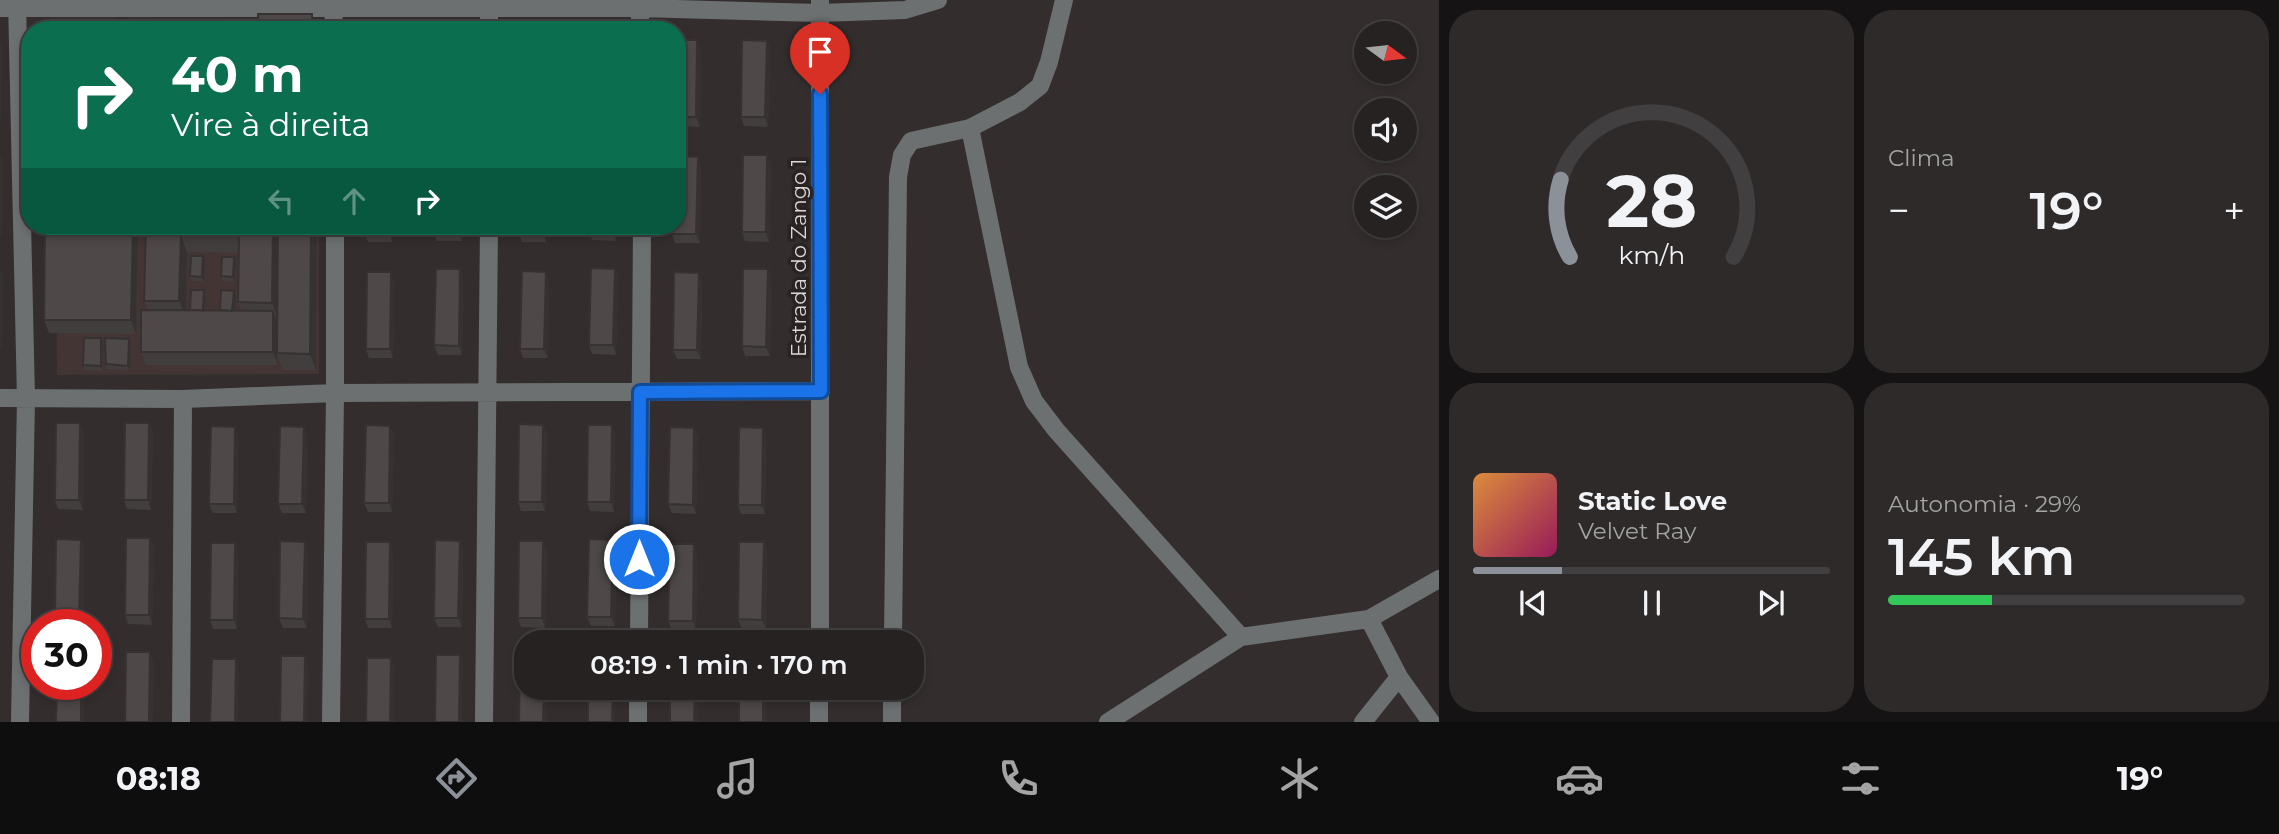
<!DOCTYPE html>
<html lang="pt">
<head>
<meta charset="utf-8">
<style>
	body { margin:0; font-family:Montserrat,sans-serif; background:#2e2a2a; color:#f1f3f6; height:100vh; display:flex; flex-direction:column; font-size:26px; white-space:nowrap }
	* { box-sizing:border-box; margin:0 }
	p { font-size:23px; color:#a4a4a5 }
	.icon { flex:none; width:38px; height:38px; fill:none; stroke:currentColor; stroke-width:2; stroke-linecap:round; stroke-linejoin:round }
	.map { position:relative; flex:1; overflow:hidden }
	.details { display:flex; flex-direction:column; gap:10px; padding:10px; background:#151313; width:840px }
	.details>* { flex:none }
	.hud { position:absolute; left:21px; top:21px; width:665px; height:214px; border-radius:28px; box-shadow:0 4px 10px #0003,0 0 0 2px #423f40; background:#0b6e4f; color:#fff; overflow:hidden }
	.needle { width:46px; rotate:105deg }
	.tools { position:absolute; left:1354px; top:21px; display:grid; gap:14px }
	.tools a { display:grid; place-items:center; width:63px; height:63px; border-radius:50%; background:#262222; box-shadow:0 4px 10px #0003,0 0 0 2px #423f40; font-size:35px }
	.speed { position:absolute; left:21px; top:609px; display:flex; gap:14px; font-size:35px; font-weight:700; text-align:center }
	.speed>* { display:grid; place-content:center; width:91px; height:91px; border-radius:50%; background:#262222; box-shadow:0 4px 10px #0003,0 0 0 2px #423f40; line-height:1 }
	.speed .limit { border:10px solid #d22; background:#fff; color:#111 }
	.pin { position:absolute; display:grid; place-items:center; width:60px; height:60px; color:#fff; margin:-72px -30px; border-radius:50% 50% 50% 0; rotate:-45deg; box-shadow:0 0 7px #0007 }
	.pin .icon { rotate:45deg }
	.me { position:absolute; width:77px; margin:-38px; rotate:0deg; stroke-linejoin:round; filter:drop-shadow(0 0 5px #0008) }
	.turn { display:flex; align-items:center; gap:24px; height:147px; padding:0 35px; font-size:32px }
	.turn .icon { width:91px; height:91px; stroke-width:2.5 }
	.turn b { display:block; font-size:49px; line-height:60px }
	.lanes { display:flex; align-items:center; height:66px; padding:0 35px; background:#0003; justify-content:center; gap:35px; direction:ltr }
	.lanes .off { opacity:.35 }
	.big { font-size:52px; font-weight:600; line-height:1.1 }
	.details .card { flex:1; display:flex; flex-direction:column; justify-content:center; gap:10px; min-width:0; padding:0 24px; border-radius:28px; background:#2e2a2a }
	.details .dial { align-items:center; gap:0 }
	.dial svg { height:182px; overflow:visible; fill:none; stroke:#423f40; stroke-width:7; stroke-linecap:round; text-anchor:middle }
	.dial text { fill:#f1f3f6; stroke:none }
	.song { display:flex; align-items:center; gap:21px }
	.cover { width:84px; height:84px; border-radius:10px; background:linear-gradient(135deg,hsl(30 70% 55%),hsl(330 70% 35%)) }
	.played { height:7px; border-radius:4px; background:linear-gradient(90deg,#8c9099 25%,#423f40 25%) }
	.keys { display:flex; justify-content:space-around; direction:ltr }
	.heat { display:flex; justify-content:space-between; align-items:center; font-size:38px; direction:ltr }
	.charge { height:10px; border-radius:5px; background:linear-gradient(90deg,#34c759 29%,#423f40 0) }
	.details .tiles { flex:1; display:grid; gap:10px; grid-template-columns:repeat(2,1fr) }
	.trip { position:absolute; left:514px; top:630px; width:410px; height:70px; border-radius:28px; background:#262222; box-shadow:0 4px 10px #0003,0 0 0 2px #423f40; font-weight:600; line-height:70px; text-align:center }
	.dock { display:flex; height:112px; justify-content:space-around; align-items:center; background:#0f0e0e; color:#a4a4a5 }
	.dock .icon { width:49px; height:49px }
	.dock .active { color:#8c9099 }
	.dock b { font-size:32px; color:#f1f3f6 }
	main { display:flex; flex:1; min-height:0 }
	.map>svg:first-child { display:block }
	.built { fill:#423534 }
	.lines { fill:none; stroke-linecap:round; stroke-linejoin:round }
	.minor { stroke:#6d7071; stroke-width:18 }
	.wall { fill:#433e3e; fill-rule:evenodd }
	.shaded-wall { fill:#373232 }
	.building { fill:#4e4848; stroke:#373232; stroke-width:2 }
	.route-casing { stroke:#114b97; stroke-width:18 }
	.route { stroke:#1a73e8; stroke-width:12 }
	.labels { text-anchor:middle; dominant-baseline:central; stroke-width:7; stroke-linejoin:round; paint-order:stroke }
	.street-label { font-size:21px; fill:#dbd8d7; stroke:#292423 }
</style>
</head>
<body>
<main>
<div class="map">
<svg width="1439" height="722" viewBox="0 0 1439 722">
	<rect width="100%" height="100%" fill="#332e2d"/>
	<path class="built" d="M56,226H319V374L57,375Z"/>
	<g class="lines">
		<path class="minor" d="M17,0L26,399L20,722
			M333,0L334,30
			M489,0V30
			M640,0V30
			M0,8H640L820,13L905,10L938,0
			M970,128L1019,367L1034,401L1056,430L1241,637
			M0,398L183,399L335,393L821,391
			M1369,619L1399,677L1431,722
			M639,642L642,226
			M820,642V0
			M893,642L898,177L902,155L911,141L970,128L1020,102L1040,86L1049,62L1064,0
			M181,722L183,399
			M331,722L335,393V226
			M484,722L489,226
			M638,722V688
			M819,722V688
			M892,722V688
			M1108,722L1241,637L1369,619L1439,579
			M1363,722L1399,677"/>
	</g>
	<path class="wall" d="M677,40H697L701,50L700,127L677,126Z
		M767,41L770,50L768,127L744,126L741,117Z
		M767,155L771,164L769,242L745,241L742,232Z
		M701,166L700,243H675L672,234Z
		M138,226L136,334L49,333L44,320Z
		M146,226H317L316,370H283L278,357V365H146L141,352L148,310L144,301ZM187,252L239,253L238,302L241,311H235L236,296L234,291L220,311L205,310V295L191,310H186Z
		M365,226H392V242H368L364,233Z
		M462,226V241H437L434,231Z
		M519,226H547L546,242H522L519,233Z
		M589,226H616V241L592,240L589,231Z
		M234,257L236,262L234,282L222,281L221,276Z
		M205,261L204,281H191L190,276Z
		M460,269L463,278L462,355H438L434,345Z
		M615,269L618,278L616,355L592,354L589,345Z
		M699,273L702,282L701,359H677L673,350Z
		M771,279L770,356H745L742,346Z
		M549,281L548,358H523L520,349Z
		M394,282L393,358H369L366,349Z
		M101,338L103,343L102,371L85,370L83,365Z
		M129,339L131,344L130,370L107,369L106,364Z
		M149,423L153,433L151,510L127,509L124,500Z
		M543,425L547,434L545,511H521L518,502Z
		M612,425L615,434L614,512L590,511L587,502Z
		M390,426L394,435L392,512H368L364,503Z
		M694,428L698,437L696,514L672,513L668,504Z
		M763,428L766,437L765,514H741L738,505Z
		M84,432L83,510L58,509L55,500Z
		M238,436L237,513H213L209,504Z
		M307,436L306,513H282L278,504Z
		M81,540L84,549L83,625H58L55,616Z
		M764,542L767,552L766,629H742L738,619Z
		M154,547L152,625L128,624L125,615Z
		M616,549L615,626H591L587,617Z
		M463,550L462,627H438L434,618Z
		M308,551L307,628H283L279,618Z
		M547,551L545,628L521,627L518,618Z
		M238,552L237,629H213L210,620Z
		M393,552L392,628H368L365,619Z
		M697,553L696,630H672L668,621Z"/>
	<path class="shaded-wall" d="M312,14L318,30H312Z
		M114,18L118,30H114Z
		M0,40L2,46L1,124L0,122Z
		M697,40L701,50L700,127L696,117Z
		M767,41L770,50L768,127L765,117Z
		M0,154L3,161L2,238L0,234Z
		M767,155L771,164L769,242L766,232Z
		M698,157L701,166L700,243L696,234Z
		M133,226H138L136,334L131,320Z
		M273,226H279L278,319L272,303Z
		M311,226H317L316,370L310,354Z
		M389,226H392V242L389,233Z
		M458,226H462V241L458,232Z
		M543,226H547L546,242L543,233Z
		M613,226H616V241L613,231Z
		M181,236L187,252L186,318L179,301Z
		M203,256L205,261L204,281L202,277Z
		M234,257L236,262L234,282L233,277Z
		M0,267L3,276L2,352L0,347Z
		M460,269L463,278L462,355L459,346Z
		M615,269L618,278L616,355L613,345Z
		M768,269L771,279L770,356L766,347Z
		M391,272L394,282L393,358L390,349Z
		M546,272L549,281L548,358L544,349Z
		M699,273L702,282L701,359L697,350Z
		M204,290L205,295L204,315L203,311Z
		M234,291L236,296L234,316L232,311Z
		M273,311L278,324L277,353L278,365L273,352Z
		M101,338L103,343L102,371L101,366Z
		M129,339L131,344L130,370L128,366Z
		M80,423L84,432L83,510L79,500Z
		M149,423L153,433L151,510L148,500Z
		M543,425L547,434L545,511L542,502Z
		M612,425L615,434L614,512L611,502Z
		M390,426L394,435L392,512L389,503Z
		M235,427L238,436L237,513L234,504Z
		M304,427L307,436L306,513L302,504Z
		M694,428L698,437L696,514L693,505Z
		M763,428L766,437L765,514L762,505Z
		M150,538L154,547L152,625L149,615Z
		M81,540L84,549L83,625L79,617Z
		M613,540L616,549L615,626L611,617Z
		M460,541L463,550L462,627L458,618Z
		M543,541L547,551L545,628L542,618Z
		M305,542L308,551L307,628L303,619Z
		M390,542L393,552L392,628L389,619Z
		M764,542L767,552L766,629L762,620Z
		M235,543L238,552L237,629L234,620Z
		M694,544L697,553L696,630L693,621Z
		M150,652L154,662L153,722H149Z
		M460,655L463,664L462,722H459Z
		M305,656L308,665L307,722H304Z
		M391,658L394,668V722H390Z
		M236,659L239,669L238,722H235Z
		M81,684H85L84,722H81Z
		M544,688H547V722H543Z
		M613,688H616L615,722H612Z
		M695,688H698V722H694Z
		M763,688H767L766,722H763Z"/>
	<path class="building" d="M258,14H312V30H129V18L258,19Z
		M51,18H114V30H51Z
		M677,40H697L696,117H677Z
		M742,40L767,41L765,117H741Z
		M743,155H767L766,232H742Z
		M677,156L698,157L696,234H672V226H677Z
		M45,226H133L131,320H44Z
		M146,226H273L272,303L238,302L239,236H181L179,301H144Z
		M278,226H311L310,354L277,353Z
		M365,226H389V233H364Z
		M434,226H458V232L434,231Z
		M519,226H543V233H519Z
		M589,226H613V231H589Z
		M191,256H203L202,277L190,276Z
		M222,257H234L233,277L221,276Z
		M591,268L615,269L613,345H589Z
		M436,269H460L459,346L434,345Z
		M743,269H768L766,347L742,346Z
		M522,271L546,272L544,349H520Z
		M367,272H391L390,349H366Z
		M674,272L699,273L697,350H673Z
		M191,290H204L203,311L190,310Z
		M221,290L234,291L232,311L220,310Z
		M141,310L273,311V352H141Z
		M84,338H101V366L83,365Z
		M105,338L129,339L128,366L106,364Z
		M56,423H80L79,500H55Z
		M125,423H149L148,500H124Z
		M519,424L543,425L542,502H518Z
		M366,425L390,426L389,503H364Z
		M588,425H612L611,502H587Z
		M211,426L235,427L234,504H209Z
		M280,426L304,427L302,504H278Z
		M670,427L694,428L693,505L668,504Z
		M739,427L763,428L762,505H738Z
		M126,538H150L149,615H125Z
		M56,539L81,540L79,617L55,616Z
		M589,539L613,540L611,617H587Z
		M435,540L460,541L458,618H434Z
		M280,541L305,542L303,619L279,618Z
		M519,541H543L542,618H518Z
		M366,542H390L389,619H365Z
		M739,542H764L762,620L738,619Z
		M211,543H235L234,620H210Z
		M670,544H694L693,621H668Z
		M126,652H150L149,722H125Z
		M436,655H460L459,722H435Z
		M281,656H305L304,722H280Z
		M520,657H527V688H544L543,722H519Z
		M367,658H391L390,722H366Z
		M212,659H236L235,722H210Z
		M57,684H81V722H56Z
		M588,688H613L612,722H588Z
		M670,688H695L694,722H670Z
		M739,688H763V722H739Z"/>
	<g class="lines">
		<g class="route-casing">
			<path id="route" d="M639,559L640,392L821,391L820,94"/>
		</g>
		<use href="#route" class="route"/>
	</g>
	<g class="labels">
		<g class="street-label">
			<text transform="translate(798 258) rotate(-90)">Estrada do Zango 1</text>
		</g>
	</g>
</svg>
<div class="tools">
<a><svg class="needle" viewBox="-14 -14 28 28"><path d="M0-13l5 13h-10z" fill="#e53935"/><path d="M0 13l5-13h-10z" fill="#a4a4a5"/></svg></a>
<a><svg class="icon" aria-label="sound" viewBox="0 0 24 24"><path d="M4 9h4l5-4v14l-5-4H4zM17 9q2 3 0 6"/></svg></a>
<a><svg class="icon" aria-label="layers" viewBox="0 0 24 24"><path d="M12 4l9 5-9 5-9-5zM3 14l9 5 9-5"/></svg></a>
</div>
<div class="speed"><div class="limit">30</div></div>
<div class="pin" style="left:820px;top:94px;background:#d93025"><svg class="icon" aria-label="arrive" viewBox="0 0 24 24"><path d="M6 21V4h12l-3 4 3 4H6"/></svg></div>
<svg class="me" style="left:639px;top:559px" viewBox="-20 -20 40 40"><circle r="17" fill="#1a73e8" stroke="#fff" stroke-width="3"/><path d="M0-11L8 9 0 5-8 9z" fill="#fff"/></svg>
<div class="trip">08:19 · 1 min · 170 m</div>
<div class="hud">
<div class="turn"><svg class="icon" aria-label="right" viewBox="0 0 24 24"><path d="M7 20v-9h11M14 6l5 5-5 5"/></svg><div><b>40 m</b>Vire à direita</div></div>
<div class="lanes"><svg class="icon off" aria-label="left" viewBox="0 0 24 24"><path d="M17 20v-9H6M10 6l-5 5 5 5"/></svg><svg class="icon off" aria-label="ahead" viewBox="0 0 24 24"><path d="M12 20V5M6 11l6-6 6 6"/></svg><svg class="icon" aria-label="right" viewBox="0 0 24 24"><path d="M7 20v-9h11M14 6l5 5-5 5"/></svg></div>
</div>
</div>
<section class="details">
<div class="tiles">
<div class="card dial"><svg viewBox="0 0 100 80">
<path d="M14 69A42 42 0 1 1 86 69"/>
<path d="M14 69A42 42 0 0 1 10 35" stroke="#8c9099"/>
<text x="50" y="56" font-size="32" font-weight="700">28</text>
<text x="50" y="72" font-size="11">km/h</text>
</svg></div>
<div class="card"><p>Clima</p>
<div class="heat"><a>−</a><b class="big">19°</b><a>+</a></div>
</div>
<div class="card">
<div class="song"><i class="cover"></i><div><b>Static Love</b><p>Velvet Ray</p></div></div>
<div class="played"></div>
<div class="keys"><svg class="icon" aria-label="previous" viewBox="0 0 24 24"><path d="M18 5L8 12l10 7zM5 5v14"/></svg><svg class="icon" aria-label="pause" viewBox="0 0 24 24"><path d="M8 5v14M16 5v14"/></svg><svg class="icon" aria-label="next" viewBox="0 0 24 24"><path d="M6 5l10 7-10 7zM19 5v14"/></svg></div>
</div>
<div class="card"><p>Autonomia · 29%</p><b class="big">145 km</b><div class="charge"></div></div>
</div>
</section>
</main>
<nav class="dock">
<b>08:18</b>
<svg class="icon active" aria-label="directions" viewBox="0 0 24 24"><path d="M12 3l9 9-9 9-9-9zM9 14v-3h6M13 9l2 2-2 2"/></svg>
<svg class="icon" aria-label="music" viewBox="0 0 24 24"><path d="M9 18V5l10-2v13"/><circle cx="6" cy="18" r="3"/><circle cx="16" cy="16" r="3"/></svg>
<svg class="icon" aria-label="phone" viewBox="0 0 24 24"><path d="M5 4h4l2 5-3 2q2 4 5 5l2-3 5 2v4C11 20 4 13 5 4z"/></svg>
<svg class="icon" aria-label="climate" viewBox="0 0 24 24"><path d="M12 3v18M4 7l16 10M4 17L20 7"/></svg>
<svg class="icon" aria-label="car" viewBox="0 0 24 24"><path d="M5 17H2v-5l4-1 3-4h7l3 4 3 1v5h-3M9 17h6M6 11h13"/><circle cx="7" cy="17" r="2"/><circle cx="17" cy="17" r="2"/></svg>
<svg class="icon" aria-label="filters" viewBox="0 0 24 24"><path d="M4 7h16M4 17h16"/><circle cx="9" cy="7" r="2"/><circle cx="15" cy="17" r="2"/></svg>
<b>19°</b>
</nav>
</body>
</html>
